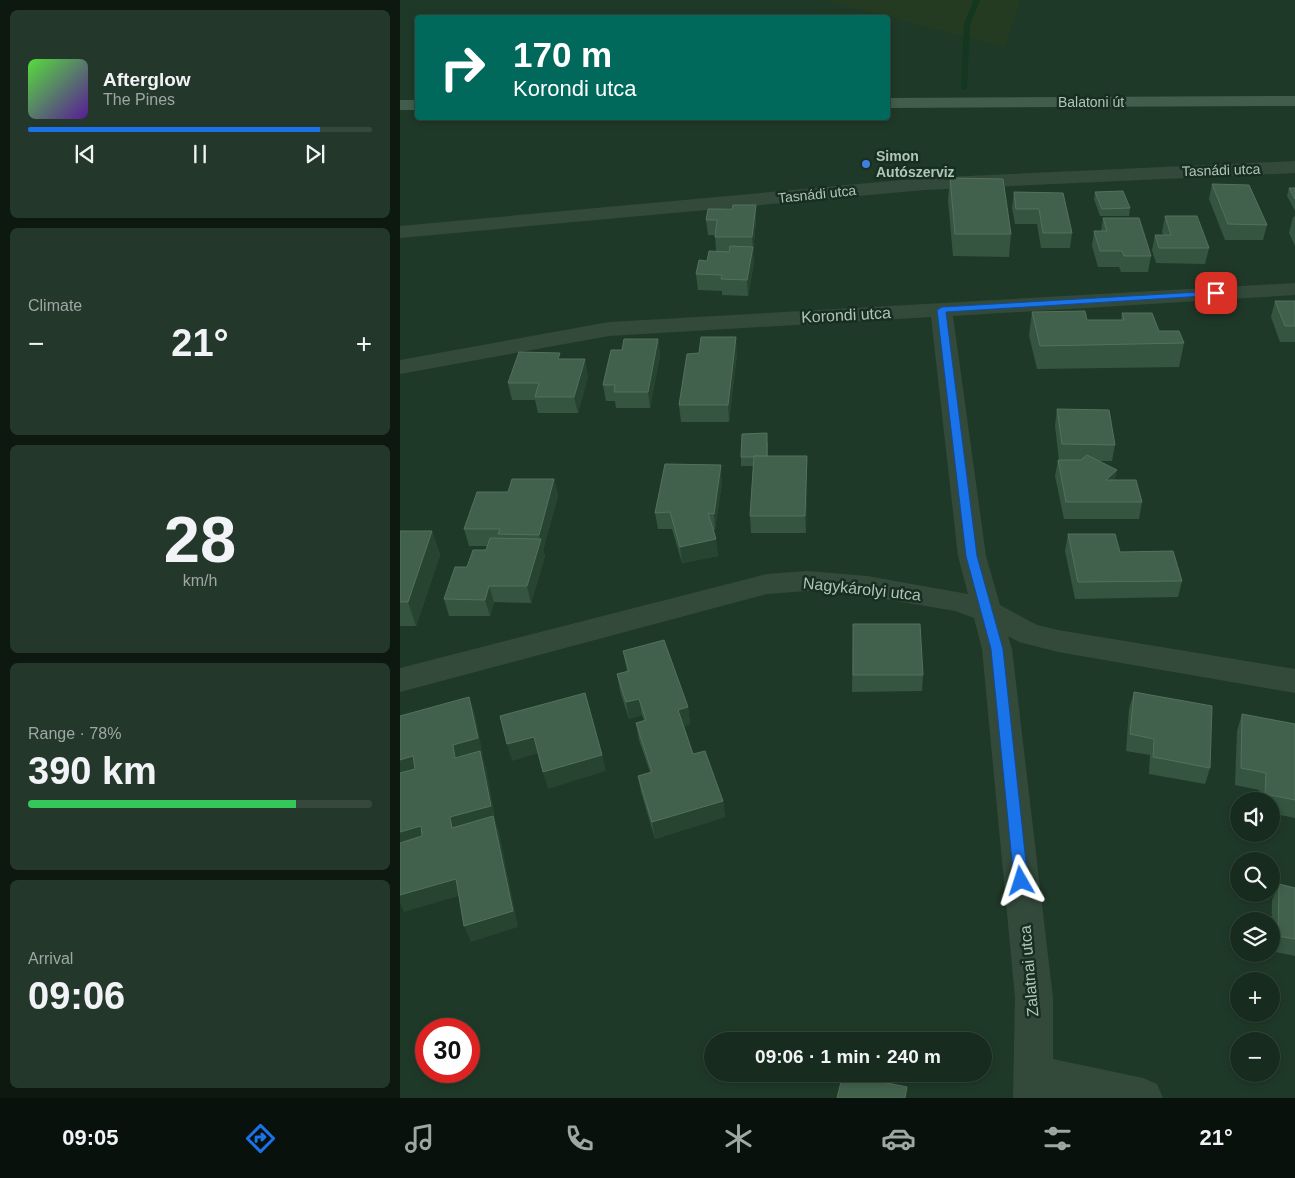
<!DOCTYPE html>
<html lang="en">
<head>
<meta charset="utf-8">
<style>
	body { margin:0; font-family:Helvetica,sans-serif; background:#24372b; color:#f1f3f6; height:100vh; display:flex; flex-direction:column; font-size:19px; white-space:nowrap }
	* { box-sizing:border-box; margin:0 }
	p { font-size:16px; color:#9ea7a4 }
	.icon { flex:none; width:28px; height:28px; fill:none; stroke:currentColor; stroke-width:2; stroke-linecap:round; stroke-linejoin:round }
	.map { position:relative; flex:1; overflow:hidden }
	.drawer { display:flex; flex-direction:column; gap:10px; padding:10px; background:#0d1810; width:400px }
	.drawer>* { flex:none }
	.top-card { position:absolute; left:15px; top:15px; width:475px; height:105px; border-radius:5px; box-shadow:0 2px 8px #0003,0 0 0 1px #36473c; background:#00695c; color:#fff; overflow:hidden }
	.tools { position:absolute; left:830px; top:792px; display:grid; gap:10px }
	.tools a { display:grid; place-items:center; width:50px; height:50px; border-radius:50%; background:#172b1e; box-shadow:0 2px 8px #0003,0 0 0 1px #36473c; font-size:25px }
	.speed { position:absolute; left:15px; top:1018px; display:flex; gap:10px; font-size:25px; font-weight:700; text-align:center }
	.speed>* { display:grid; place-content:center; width:65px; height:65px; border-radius:50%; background:#172b1e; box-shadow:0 2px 8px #0003,0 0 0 1px #36473c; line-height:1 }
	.speed .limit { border:8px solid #d22; background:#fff; color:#111 }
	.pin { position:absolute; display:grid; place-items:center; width:42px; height:42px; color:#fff; margin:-21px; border-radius:10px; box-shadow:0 2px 8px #0006 }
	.me { position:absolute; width:55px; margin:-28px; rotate:354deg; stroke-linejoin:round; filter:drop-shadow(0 0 4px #0008) }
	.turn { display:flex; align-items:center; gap:18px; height:105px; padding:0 15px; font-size:22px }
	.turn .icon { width:65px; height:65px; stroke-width:2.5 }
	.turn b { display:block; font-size:35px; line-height:42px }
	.big { font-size:38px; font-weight:700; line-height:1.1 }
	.drawer .widget { flex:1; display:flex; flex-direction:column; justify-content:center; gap:8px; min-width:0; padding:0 18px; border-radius:8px; background:#24372b }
	.drawer .dial { align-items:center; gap:0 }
	.dial b { font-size:65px; line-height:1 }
	.song { display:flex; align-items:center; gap:15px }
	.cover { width:60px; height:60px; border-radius:8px; background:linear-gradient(135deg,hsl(110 70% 55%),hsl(270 70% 35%)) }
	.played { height:5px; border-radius:2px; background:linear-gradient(90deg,#1a73e8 85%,#36473c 85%) }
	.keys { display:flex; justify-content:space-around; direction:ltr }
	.heat { display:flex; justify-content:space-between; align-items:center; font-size:28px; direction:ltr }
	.charge { height:8px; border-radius:4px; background:linear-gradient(90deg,#34c759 78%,#36473c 0) }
	.trip { position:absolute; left:304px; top:1032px; width:288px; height:50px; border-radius:25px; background:#172b1e; box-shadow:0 2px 8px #0003,0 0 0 1px #36473c; font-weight:700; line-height:50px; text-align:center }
	.menu { display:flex; height:80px; justify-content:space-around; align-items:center; background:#09110c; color:#9ea7a4 }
	.menu .icon { width:35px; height:35px }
	.menu .current { color:#1a73e8 }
	.menu b { font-size:22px; color:#f1f3f6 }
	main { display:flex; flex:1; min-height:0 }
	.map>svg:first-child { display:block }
	.green { fill:#243a21 }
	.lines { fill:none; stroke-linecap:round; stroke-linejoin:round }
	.stream { fill:#13371f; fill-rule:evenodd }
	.minor { fill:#334a3b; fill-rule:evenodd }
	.secondary { fill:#415d4c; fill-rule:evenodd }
	.wall { fill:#355540 }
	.shaded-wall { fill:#274431 }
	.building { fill:#42614d; stroke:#53715d }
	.route { fill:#1a73e8; stroke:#114b97 }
	.shop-dot { fill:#3f7fe0; stroke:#182e20; stroke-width:2 }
	.labels { text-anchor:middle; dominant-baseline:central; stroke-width:5; stroke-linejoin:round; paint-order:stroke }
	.far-street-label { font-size:14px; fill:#adc6b7; stroke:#182e20 }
	.far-poi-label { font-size:14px; font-weight:bold; fill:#adc6b7; stroke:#182e20; text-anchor:start }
	.street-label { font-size:16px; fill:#adc6b7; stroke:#182e20 }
</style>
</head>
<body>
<main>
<section class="drawer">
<div class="widget">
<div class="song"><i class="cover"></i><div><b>Afterglow</b><p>The Pines</p></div></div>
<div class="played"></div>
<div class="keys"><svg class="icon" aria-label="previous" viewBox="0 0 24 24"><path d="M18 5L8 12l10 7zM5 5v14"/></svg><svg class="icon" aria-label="pause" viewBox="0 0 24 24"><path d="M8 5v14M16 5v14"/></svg><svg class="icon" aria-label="next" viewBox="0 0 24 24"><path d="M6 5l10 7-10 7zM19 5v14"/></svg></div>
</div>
<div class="widget"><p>Climate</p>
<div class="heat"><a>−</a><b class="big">21°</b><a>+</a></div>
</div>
<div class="widget dial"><b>28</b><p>km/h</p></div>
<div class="widget"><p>Range · 78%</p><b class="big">390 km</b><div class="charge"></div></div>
<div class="widget"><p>Arrival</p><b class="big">09:06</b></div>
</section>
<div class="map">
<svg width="895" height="1098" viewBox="0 0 895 1098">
	<rect width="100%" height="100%" fill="#1f3928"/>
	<path class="green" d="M423,0H621L605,47Z"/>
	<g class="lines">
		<path class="stream" d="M574,0H580L570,24L567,88L564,90L561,88L564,24Z"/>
		<path class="minor" d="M895,161V173L524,190L0,238V226L524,178Z
			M895,283V295L553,316L586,556L600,605L637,625L658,630L895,669V693L658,652L619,642L608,636L612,649L653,998V1059L743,1078L757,1084L763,1098H613L615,998L582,649L574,618L555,611L467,596L407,591L367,594L0,692V668L367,574L407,571L467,576L568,594L558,556L531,317L209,336L0,374V360L209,322Z"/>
		<path class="secondary" d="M895,96V106L488,108V98Z
			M0,100H18V110H0Z"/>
	</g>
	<path class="wall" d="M550,178L611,234L609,257L553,256L548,200Z
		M812,184L867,225L863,240H825L809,199Z
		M889,188H895V211L887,196Z
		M614,192L663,193L672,233L670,248H641L637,224H615L612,208Z
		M695,192L730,208L729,216H700L694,199Z
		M356,205V220L353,252L354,262L348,296L322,295V291L298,290L296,274L316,252L315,235H308L306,220L332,209Z
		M895,215V246L889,233L893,217H894Z
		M765,216L809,248L805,264L756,263L752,250L755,235H763L762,232Z
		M703,218L751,256L748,272H721L719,267H698L692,246L694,231H701Z
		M875,301H895V342H880L871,317Z
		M632,312L687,320H721L722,313L784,343L779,367L637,369L629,335Z
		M258,339L260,355L250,408H216L215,401H206L203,385L222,350Z
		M337,353L329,422H281L279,405Z
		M161,359L188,376L178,413H138L135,400H112L108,383Z
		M657,409L715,445L712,461H699L715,480L742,502L739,519H664L655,476L658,460H659L655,426Z
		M368,442V456H407V472L406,533H351L350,516L353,466H341V457Z
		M154,479L158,496L143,550L145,556L131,603L94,602L90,616H49L44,599L67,567L86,550L87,546H69L64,529L108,492Z
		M322,482L315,530H314L318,556L282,563L272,529H258L255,513Z
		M0,531H32L40,555L16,626H0Z
		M668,534L720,552L782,581L778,597L675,599L665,551Z
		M453,624L523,675L522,691L452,692Z
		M223,651L288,707L290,724L284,726L293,754L323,801L325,817L255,839L241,792L238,776L250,772L239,740L236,723L244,721L242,715L229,719L220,691L217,674L227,672Z
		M734,692L810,768L805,784L749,774L750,755L726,751L729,709Z
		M842,714L895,724V818L871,813V801H859V790L835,785L837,731Z
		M879,884L895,888V956L871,951L872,900Z"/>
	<path class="shaded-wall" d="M356,205V220L353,252L352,237Z
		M353,247L354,262L348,296L347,280Z
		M336,337L337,353L329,422L328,405Z
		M258,339L260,355L250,408L248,392Z
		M185,359L188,376L178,413L174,397Z
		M407,456V472L406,533L405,516Z
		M321,465L322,482L315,530L314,514Z
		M717,470L714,487L706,480Z
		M154,479L158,496L143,550L145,556L131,603L127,586L140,541L139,535Z
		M32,531L40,555L16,626L8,602Z
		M316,539L318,556L282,563L280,547Z
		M89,586L94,602L90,616L85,600Z
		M69,697L75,714L83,755H82L86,767L96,822L99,832L118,927L71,942L64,926L50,817L55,758L53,745Z
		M239,699L242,715L229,719L226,702Z
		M288,707L290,724L281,727L278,710Z
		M134,737L139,753L112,761L107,744Z
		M202,755L206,771L148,789L143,772Z
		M13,756L20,773L0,778V760Z
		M323,801L325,817L255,839L252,822Z
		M21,826L28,842L0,850V832Z
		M56,879L62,895L4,912L0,903V895Z"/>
	<path class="building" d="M550,178L603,179L611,234H555Z
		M812,184L849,185L867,225L828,224Z
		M889,188H895V199Z
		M723,191L730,208L702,209L695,192Z
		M614,192L663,193L672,233H643L639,209H616Z
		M333,205H356L352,237H315L317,220H306L308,209H332Z
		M765,216H797L809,248H759L755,235H771Z
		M703,218H739L751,256H724L722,251H700L694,231H707Z
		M330,246L353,247L347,280L321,279L322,275L296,274L299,260L307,261L309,251L329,252Z
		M875,301H895V326H885Z
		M685,311L687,320H724L722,313H752L759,331H779L784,343L640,346L632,312Z
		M301,337H336L328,405H279L287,354L299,353Z
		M224,339H258L248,392H214L215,385H203L211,350H222Z
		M119,352L160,353L158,359H185L174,397H135L139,383H108Z
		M657,409L709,410L715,445L662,444Z
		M367,433V456H354V457H341L342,434Z
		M687,455L717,470L706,480H736L742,502H666L658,460H681Z
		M354,456H407L405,516H350Z
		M265,464L321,465L314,514L308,513L316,539L280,547L270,512L255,513Z
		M112,479H154L139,535L98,534L100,529H64L77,492H108Z
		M0,531H32L8,602H0Z
		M668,534H715L720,552L773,551L782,581L678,582Z
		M90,538L141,539L127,586H89L85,600L44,599L55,567H67L73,550H86Z
		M453,624H520L523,675H453Z
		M264,640L288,707L278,710L293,754L305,751L323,801L252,822L238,776L252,772L236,723L246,720L239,699L226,702L217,674L229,671L223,651Z
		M734,692L812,706L810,768L753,757L754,739L730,734Z
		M185,693L202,755L143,772L134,737L107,744L100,716Z
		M69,697L78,738L53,745L55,758L80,751L91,806L50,817L52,828L93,816L113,911L64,926L56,879L0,895V843L22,836L21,826L0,832V773L15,769L13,756L0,760V716Z
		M842,714L895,724V800L865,794L866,773L841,768Z
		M879,884L895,888V939L878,936Z
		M443,1074L507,1087L505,1098H437Z"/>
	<path class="route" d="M816,291L821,293L820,295L546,312L577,556L603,649L628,881L626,886L621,888L616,886L614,881L591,649L566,556L537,310L542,307Z"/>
	<circle class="shop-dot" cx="466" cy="164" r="5"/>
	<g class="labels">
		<g class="far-street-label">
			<text x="691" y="102">Balatoni út</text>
			<text transform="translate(821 170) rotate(-2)">Tasnádi utca</text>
			<text transform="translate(417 194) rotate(-6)">Tasnádi utca</text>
		</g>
		<g class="far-poi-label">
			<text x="476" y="156">Simon<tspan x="476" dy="16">Autószerviz</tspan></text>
		</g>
		<g class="street-label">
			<text transform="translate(446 315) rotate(-3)">Korondi utca</text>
			<text transform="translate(462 589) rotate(6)">Nagykárolyi utca</text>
			<text transform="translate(629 971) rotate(-95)">Zalatnai utca</text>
		</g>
	</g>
</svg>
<div class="tools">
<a><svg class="icon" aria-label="sound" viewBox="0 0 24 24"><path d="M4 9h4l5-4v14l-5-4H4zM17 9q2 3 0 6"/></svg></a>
<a><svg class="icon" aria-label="search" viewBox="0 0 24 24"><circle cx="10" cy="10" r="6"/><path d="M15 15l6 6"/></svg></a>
<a><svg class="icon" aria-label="layers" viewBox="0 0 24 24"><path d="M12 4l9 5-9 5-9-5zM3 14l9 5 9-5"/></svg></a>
<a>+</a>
<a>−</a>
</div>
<div class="speed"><div class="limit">30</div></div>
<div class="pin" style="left:816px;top:293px;background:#d93025"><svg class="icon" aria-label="arrive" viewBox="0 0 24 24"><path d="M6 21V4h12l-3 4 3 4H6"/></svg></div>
<svg class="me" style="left:621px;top:881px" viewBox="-20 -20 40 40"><path d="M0-17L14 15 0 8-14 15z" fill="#1a73e8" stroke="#fff" stroke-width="4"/></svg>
<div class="trip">09:06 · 1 min · 240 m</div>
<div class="top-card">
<div class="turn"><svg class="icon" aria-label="right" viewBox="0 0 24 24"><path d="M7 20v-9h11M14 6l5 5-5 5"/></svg><div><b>170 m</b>Korondi utca</div></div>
</div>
</div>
</main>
<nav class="menu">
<b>09:05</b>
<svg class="icon current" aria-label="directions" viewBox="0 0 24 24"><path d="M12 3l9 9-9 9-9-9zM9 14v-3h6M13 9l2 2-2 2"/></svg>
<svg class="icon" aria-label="music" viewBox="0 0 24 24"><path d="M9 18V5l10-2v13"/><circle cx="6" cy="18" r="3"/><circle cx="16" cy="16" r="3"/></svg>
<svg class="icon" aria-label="phone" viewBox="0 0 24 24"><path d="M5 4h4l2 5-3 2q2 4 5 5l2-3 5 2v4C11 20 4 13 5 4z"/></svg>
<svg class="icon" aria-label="climate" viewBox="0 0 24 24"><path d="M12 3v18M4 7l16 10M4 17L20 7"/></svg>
<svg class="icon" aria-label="car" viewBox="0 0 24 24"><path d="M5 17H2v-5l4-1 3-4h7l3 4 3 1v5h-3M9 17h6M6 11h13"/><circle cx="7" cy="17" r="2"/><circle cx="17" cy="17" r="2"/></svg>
<svg class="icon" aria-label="filters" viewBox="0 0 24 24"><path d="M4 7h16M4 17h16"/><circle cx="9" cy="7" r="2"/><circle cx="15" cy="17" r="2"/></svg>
<b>21°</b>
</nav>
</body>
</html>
